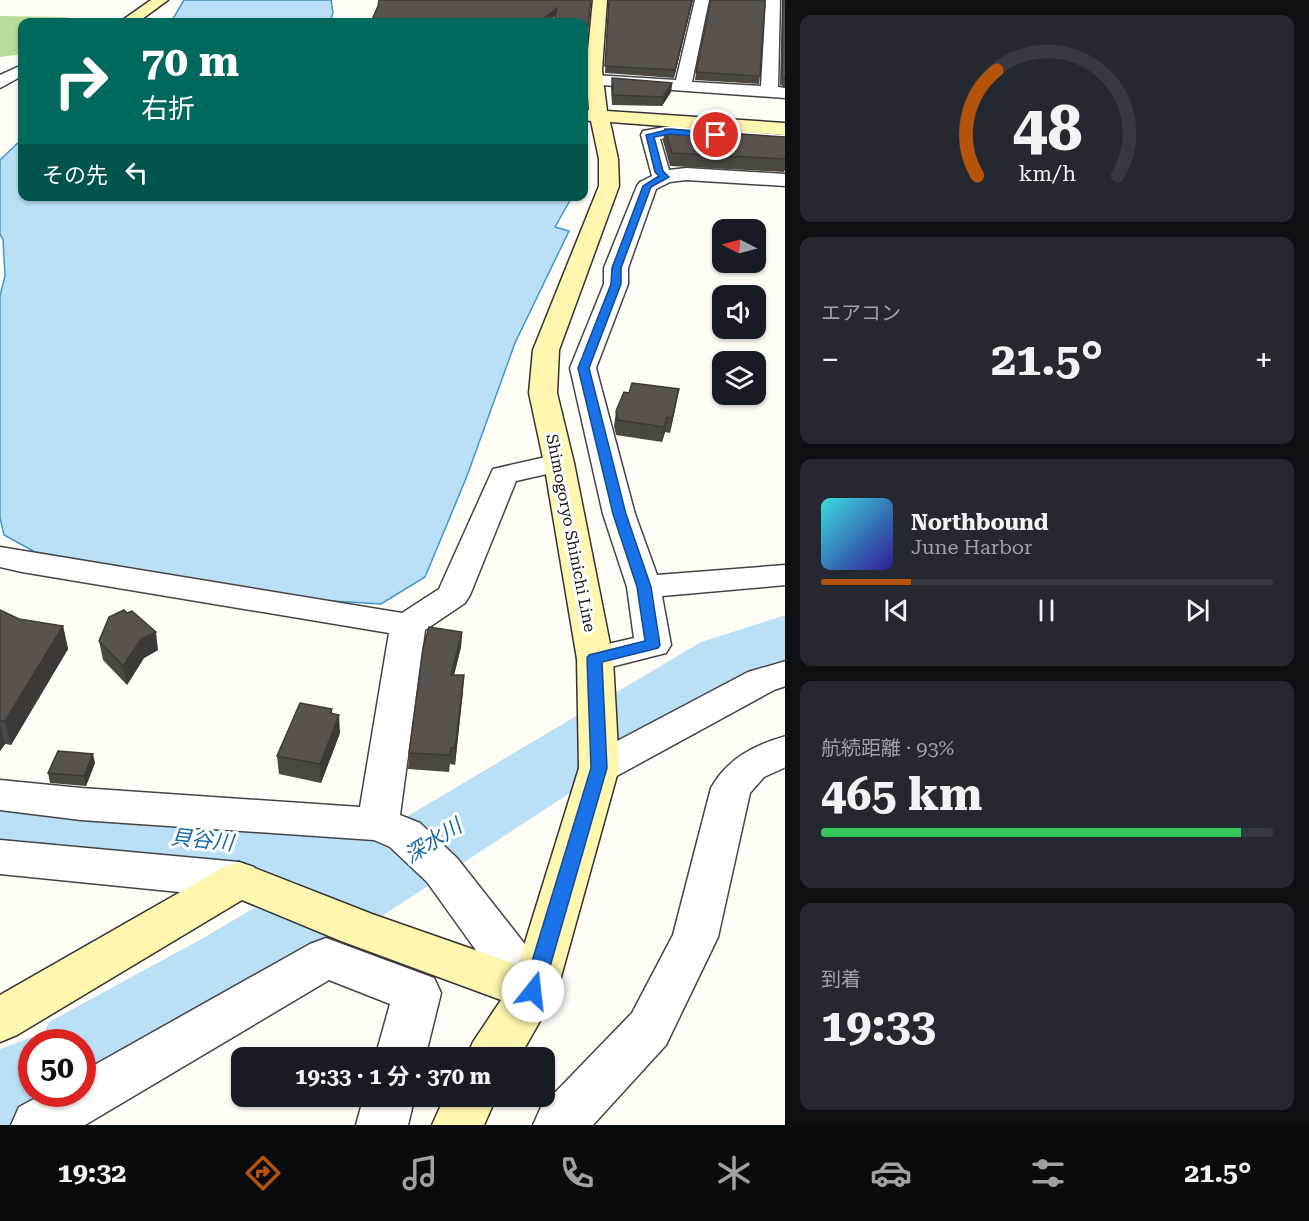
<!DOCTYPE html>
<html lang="ja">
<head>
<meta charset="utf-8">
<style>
	body { margin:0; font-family:"Roboto Serif","Noto Sans JP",serif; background:#242831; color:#f1f3f6; height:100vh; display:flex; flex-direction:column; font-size:22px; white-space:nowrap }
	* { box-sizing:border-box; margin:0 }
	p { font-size:20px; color:#9ea1a6 }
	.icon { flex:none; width:33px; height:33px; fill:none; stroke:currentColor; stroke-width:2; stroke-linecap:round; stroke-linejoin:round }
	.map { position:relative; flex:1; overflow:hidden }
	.side { display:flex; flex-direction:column; gap:15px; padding:15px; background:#0d0f14; width:524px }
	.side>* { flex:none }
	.top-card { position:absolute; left:18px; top:18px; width:570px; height:183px; border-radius:12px; box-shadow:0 2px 4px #0004; background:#00695c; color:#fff; overflow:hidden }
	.needle { width:39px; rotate:276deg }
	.controls { position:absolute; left:712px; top:219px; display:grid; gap:12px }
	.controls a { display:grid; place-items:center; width:54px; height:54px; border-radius:12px; background:#171b24; box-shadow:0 2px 4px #0004; font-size:30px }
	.speed { position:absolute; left:18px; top:1029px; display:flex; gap:12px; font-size:30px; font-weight:700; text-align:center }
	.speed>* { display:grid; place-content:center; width:78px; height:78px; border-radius:50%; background:#171b24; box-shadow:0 2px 4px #0004; line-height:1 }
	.speed .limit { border:9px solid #d22; background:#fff; color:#111 }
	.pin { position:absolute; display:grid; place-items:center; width:51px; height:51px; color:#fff; margin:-26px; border:3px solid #fff; border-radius:50%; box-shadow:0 2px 6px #0007 }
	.me { position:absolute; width:66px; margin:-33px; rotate:16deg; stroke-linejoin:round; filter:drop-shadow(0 0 4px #0008) }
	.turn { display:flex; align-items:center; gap:21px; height:126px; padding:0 24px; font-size:27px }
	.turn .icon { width:78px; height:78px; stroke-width:2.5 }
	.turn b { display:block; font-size:42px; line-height:51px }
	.then { display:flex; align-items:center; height:57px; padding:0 24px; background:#0003; gap:12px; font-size:22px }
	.big { font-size:45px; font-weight:700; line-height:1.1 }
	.side .card { flex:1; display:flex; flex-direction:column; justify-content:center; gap:9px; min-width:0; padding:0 21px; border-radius:12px; background:#242831 }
	.side .dial { align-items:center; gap:0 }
	.dial svg { height:156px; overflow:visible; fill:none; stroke:#363941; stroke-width:7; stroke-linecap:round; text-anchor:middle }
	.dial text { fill:#f1f3f6; stroke:none }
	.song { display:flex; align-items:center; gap:18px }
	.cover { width:72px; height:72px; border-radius:9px; background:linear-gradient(135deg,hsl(180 70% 55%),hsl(250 70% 35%)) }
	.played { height:6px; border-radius:3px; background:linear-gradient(90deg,#b45309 20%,#363941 20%) }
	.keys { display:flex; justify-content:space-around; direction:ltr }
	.heat { display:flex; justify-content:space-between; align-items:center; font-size:33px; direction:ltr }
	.charge { height:9px; border-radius:4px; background:linear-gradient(90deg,#34c759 93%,#363941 0) }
	.trip { position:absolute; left:231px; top:1047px; width:324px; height:60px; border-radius:12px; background:#171b24; box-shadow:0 2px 4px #0004; font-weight:700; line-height:60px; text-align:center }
	.tab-bar { display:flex; height:96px; justify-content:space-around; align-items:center; background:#090b0e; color:#9ea1a6 }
	.tab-bar .icon { width:42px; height:42px }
	.tab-bar .active { color:#b45309 }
	.tab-bar b { font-size:27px; color:#f1f3f6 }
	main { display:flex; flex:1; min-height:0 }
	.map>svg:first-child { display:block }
	.forest { fill:#b9dc9c }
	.water { fill:#b9e0f7; stroke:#3f96cf; stroke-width:1.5 }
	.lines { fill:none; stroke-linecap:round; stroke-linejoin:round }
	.river { fill:#b9e0f7; fill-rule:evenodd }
	.street-casing { stroke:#444; stroke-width:3 }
	.secondary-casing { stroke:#333; stroke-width:3 }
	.street { fill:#fff; fill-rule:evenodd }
	.secondary { fill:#fff6b0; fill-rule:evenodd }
	.wall { fill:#4d4742 }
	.shaded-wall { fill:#3f3936 }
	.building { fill:#5a524d; stroke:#3f3936; stroke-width:1.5 }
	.route { fill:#1a73e8; stroke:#114b97; stroke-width:1.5 }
	.labels { text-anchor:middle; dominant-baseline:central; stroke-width:6; stroke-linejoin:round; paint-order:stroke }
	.street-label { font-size:16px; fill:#111; stroke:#fff }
	.near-water-label { font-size:21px; font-style:italic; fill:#1768a6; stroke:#fff }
</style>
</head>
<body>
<main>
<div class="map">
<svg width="786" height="1125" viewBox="0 0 786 1125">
	<rect width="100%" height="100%" fill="#fffdf5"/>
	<path class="forest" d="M0,16L67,17L74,22H22V54L0,57Z"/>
	<path class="water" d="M184,0H331L333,13L330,22L244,20L171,22Z
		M22,139V196L572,197L555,227L569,231L515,343L467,476L425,577L381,604L317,600L35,552L4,535L0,518V296L5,276L3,239L0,235V160Z"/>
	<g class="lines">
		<path class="river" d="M786,615V662L749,676L267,991L115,1084L82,1096L75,1094L66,1114L47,1125H0V1049L32,1037L41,1040L49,1022L205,937L298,882L0,850V788L391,826L701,642ZM32,1042H82V1094H32Z"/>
		<g class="street-casing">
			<path id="street" d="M695,0H709L692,82L761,86L766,0H780L778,87L786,88V98L588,84L586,80L588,76L594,75L676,80Z
				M22,65V76L0,88V75Z
				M670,126L786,135V147L670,138L660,139L669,170L686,168L786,174V186L686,180L670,182L656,189L628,268V284L596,368L635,514L657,575L786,565V585L662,596L671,645L666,653L595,671L582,668L577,659L582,650L634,638L627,587L603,514L570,368L604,284V268L637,186L640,182L652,176L641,135L643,131Z
				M559,454L569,457L574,463L569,469L516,481L470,595L465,603L425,630L400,815L420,823L457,858L550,976L557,991L550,1006L533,1012L516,1006L427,882L390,847L374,840L81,820L0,810V780L81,788L360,807L389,633L22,572L0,567V547L402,613L439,589L493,469Z
				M786,661V686L774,690L613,778L599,783L585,778L579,768L585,758L748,672Z
				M786,736V767L764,777L750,793L718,937L666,1045L593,1125H533L541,1107L632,1013L673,935L711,788C727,759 754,745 786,736Z
				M0,840L239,862L254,867L261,880L254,893L239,898L0,874Z
				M326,938L434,978L441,993L425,1058H375L390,1004L329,980L85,1125H11L19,1107L43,1094H82V1072L310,944Z
				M364,1096H415L408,1125H356Z"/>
		</g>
		<g class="secondary-casing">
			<path id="secondary" d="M151,0H168L138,22H122L124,19Z
				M593,0H607L602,70L607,111L786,123V135L610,122L618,159L619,186L559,350L557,393L574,463L613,659L619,768L557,991L519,1058H466L473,1042L501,1000L341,941L242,900L17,1035L0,1042V995L224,867L239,862L372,914L518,965L579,768L577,659L544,463L529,393L533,350L599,186V159L591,121L584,120V110H589L586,70Z
				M445,1096H497L484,1125H432Z"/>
		</g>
		<use href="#street" class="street"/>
		<use href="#secondary" class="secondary"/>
	</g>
	<path class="wall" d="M609,0H693L674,78L605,73Z
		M782,0H786V87L780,85Z
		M696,72L760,76L759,84L695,80Z
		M612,78L672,83L671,92L662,106L612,105L611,88Z
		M665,129L786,137V168L784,172L670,166L663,141Z
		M676,405L670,433L665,432L662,442L616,435L614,426L616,411Z
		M0,610L19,619L63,626L68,649L11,745L5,744L0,751Z
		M462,632L461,647L454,675L463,691L455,765L450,764L449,772L408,769L409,753Z
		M99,641L158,650L144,658L127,685L103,660Z
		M332,709V713L340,733L321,783L279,774L277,756Z
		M95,763L86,786L50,783L48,773Z"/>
	<path class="shaded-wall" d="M692,0H693L674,78L675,70Z
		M557,8V15L547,22H539Z
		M672,83L671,92L662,106L663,97Z
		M586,89V96L584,98V91Z
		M679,389L676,405L670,433L672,418Z
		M667,417L665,432L662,442L664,427Z
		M63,626L68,649L11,745L5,721Z
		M156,632L158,650L144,658L127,685L123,666L141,639Z
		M462,632L461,647L450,691L451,675Z
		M464,675L463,691L455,765V748Z
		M339,715L340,733L321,783L320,764Z
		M0,725L5,744L0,751Z
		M93,754L95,763L86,786L84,776Z"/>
	<path class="building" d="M379,0H591L584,62L586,89L584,91V22H554L557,8L539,22H371L378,6Z
		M609,0H692L675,70L605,66Z
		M711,0H765L760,76L696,72Z
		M783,0H786V79L782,77Z
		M612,78L672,83L663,97L613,95Z
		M665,129L786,137V159L672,153Z
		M632,383L679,389L672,418L667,417L664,427L618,420L616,411L624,392L629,393Z
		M0,610L19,619L63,626L5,721H0Z
		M124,610L127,613L132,611L156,632L141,639L123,666L99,641L109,617Z
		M429,627L462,632L451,675H464L455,748H451L450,755L409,753L423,648Z
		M300,703L332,709L330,713L339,715L320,764L277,756Z
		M58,751L93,754L84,776L48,773Z"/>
	<path class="route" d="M670,129L716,133L720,135L716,138L670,134L654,137L663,171L669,177L651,187L621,268V284L589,368L626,514L651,587L660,645L658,648L602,662L607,768L543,991L540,997L533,1000L526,997L523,991L591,768L587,658L589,655L645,641L637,587L613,514L578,368L611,284L612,268L643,186L659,176L655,172L646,135Z"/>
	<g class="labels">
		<g class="street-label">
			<text transform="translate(571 533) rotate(79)">Shimogoryo Shinichi Line</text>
		</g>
		<g class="near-water-label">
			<text transform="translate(202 840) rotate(6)">貝谷川</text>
			<text transform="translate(433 841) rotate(-32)">深水川</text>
		</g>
	</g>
</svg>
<div class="controls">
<a><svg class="needle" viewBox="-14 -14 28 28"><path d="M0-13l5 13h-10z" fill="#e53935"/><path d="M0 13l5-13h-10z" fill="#9ea1a6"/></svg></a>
<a><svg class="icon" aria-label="sound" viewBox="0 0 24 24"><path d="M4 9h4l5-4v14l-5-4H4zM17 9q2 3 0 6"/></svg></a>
<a><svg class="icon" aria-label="layers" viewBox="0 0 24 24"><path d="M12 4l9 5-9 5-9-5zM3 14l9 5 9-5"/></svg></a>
</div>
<div class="speed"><div class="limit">50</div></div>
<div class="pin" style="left:716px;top:135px;background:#d93025"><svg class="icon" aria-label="arrive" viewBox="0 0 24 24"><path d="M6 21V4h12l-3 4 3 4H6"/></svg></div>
<svg class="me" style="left:533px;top:991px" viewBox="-20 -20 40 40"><circle r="19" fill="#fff"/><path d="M0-13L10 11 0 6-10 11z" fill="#1a73e8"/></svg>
<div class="trip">19:33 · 1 分 · 370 m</div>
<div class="top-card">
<div class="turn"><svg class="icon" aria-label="right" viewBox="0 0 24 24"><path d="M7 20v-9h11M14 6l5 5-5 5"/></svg><div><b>70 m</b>右折</div></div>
<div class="then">その先<svg class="icon" aria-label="left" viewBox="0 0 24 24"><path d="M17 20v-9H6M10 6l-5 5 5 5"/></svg></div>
</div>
</div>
<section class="side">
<div class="card dial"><svg viewBox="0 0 100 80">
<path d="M14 69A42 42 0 1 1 86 69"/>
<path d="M14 69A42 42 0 0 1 24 15" stroke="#b45309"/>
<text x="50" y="56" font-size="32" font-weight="700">48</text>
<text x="50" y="72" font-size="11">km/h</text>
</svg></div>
<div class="card"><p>エアコン</p>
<div class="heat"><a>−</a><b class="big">21.5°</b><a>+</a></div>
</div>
<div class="card">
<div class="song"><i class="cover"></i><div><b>Northbound</b><p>June Harbor</p></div></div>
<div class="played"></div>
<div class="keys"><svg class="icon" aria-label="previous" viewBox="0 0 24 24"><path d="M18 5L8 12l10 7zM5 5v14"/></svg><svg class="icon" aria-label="pause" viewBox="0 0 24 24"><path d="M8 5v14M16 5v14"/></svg><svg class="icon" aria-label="next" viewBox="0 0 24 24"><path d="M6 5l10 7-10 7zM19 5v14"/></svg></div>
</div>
<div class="card"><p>航続距離 · 93%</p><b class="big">465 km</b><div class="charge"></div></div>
<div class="card"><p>到着</p><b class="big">19:33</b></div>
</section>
</main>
<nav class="tab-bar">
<b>19:32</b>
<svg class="icon active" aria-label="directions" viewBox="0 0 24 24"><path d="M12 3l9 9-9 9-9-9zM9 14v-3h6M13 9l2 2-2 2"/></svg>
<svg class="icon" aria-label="music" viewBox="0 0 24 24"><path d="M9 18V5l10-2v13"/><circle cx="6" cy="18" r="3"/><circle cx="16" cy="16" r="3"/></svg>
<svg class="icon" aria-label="phone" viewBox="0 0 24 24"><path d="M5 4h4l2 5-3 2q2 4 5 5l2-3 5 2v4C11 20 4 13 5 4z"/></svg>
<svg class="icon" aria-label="climate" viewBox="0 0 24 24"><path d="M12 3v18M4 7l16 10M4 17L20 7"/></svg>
<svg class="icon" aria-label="car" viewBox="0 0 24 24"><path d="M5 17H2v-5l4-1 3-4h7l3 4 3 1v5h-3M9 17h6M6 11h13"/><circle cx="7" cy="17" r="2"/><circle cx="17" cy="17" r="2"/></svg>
<svg class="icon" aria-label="filters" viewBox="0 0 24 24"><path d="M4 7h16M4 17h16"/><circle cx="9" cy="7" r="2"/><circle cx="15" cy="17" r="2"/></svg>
<b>21.5°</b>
</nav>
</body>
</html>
